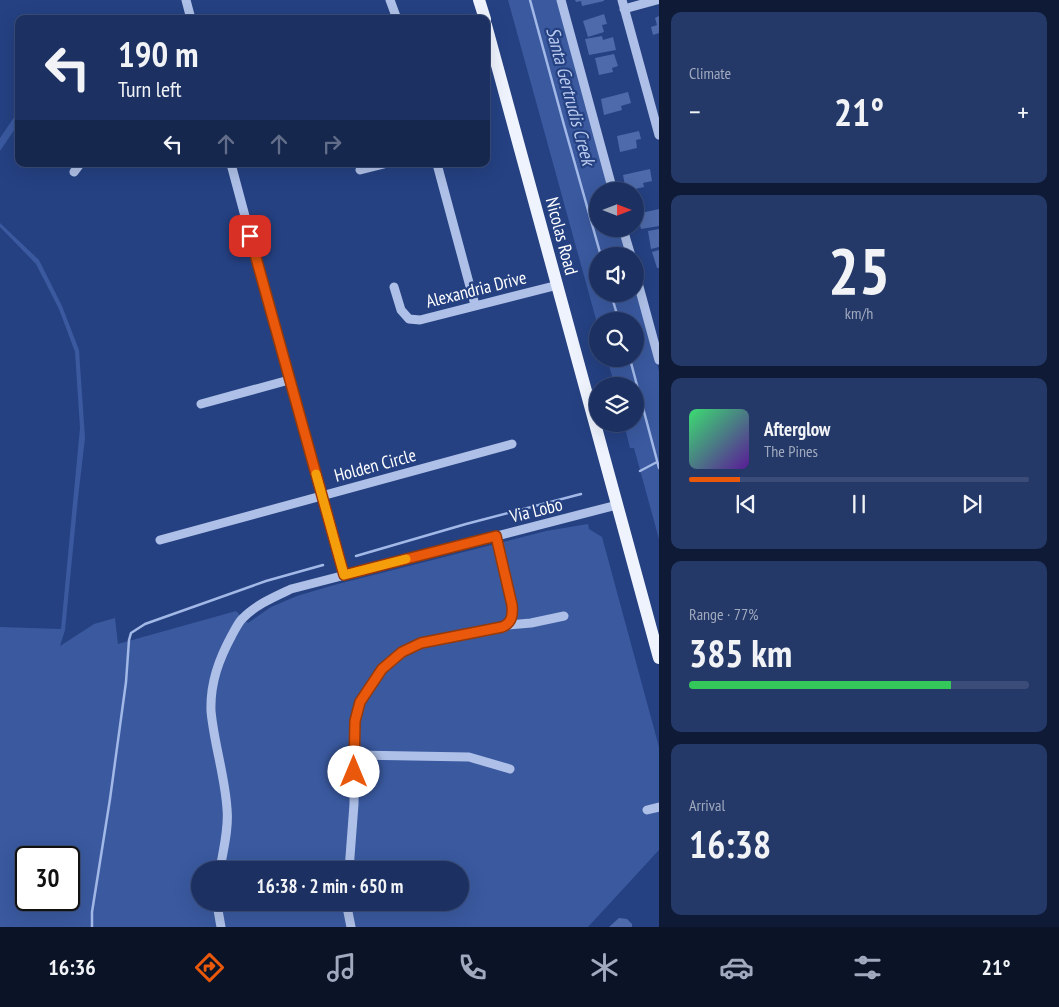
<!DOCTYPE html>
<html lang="en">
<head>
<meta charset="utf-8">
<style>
	body { margin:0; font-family:"PT Sans Narrow",sans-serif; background:#253968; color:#f1f3f6; height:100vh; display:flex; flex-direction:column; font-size:19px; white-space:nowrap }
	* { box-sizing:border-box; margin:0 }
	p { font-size:16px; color:#a0a9be }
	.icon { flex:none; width:28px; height:28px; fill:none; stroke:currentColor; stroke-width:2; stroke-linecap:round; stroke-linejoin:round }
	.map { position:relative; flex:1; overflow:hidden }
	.panel { display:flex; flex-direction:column; gap:12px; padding:12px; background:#0f1b36; width:400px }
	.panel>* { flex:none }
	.hud { position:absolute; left:15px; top:15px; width:475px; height:152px; border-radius:10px; box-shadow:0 5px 20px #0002,0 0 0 1px #3a4c77; background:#1c3162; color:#f1f3f6; overflow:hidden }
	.needle { width:32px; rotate:90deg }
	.buttons { position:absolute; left:589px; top:182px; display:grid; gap:10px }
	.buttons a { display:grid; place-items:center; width:55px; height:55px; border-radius:50%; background:#1c3162; box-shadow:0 5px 20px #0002,0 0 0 1px #3a4c77; font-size:25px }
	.speed { position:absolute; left:15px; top:846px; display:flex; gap:10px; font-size:25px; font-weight:700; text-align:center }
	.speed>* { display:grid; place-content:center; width:65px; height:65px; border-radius:50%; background:#1c3162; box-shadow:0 5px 20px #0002,0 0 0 1px #3a4c77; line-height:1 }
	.speed .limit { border:2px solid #111; border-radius:8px; background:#fff; color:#111 }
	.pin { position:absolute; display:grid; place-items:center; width:42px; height:42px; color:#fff; margin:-21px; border-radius:10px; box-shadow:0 2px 8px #0006 }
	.me { position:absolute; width:55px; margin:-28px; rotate:0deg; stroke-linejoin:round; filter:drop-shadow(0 0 4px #0008) }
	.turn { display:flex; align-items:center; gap:18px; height:105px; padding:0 20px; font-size:22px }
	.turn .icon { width:65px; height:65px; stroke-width:2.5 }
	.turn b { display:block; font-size:35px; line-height:42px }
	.lanes { display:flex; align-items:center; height:48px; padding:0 20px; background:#0003; justify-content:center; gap:25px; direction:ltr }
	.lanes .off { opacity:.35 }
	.big { font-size:38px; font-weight:600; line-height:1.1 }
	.panel .tile { flex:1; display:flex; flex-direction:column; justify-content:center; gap:8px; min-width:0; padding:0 18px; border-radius:10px; background:#253968 }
	.panel .dial { align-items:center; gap:0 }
	.dial b { font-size:65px; line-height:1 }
	.song { display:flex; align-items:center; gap:15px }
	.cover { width:60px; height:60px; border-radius:8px; background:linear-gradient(135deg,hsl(140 70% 55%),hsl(270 70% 35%)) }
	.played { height:5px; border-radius:2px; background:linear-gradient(90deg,#ea580c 15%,#3a4c77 15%) }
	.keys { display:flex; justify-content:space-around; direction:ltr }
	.heat { display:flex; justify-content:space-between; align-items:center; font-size:28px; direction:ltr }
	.charge { height:8px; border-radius:4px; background:linear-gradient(90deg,#34c759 77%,#3a4c77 0) }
	.trip { position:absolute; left:191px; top:861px; width:278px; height:50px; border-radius:25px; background:#1c3162; box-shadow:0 5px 20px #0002,0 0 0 1px #3a4c77; font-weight:600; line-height:50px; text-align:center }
	.tab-bar { display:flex; height:80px; justify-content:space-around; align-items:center; background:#0b1427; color:#a0a9be }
	.tab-bar .icon { width:35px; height:35px }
	.tab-bar .current { color:#ea580c }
	.tab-bar b { font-size:22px; color:#f1f3f6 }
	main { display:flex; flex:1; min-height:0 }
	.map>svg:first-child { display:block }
	.green { fill:#3a599f; fill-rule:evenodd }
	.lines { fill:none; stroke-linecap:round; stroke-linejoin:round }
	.stream { stroke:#a2b9e8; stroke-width:2.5 }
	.building { fill:#4e6aab }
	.minor { stroke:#aec0e7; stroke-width:9 }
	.major { stroke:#eff3fd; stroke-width:12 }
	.route-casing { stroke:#983908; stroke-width:12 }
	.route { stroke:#ea580c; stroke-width:9 }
	.slow { stroke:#f59e0b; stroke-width:9 }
	.labels { text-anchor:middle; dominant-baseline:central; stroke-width:4.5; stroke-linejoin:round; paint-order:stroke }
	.street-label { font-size:18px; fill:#fff; stroke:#254182 }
	.water-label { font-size:19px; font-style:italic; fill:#b9caee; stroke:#254182 }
</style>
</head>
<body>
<main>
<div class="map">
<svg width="659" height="927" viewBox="0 0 659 927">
	<rect width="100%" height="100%" fill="#254182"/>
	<path class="green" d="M508,0H558L610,191H598V229H620L628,256H598V294H635V283L659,371V539L634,448H630L624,424H635V386H615L607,359H635V321H598L597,323Z
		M19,110V123L0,151V138Z
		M0,223L39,260L62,306L79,350L85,438L78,498L65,630L60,646L94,624L115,618L118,644L236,611L248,623L271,607L297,596L334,585L546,531L588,524L589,529L602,537L659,747V850L588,927H0V627L61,629L80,428L75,352L59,309L36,264L0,227ZM26,858H69V900H26ZM200,870H460V902H200Z"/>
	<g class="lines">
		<path class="stream" d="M530,0L564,125L601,256
			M611,294L619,321
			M630,359L659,468
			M640,471L657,462
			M356,556L466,524L581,494
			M92,927V912L110,799L126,682L129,640L131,633L145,624L266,581L323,565"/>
	</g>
	<path class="building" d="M575,0H604V1L582,6L581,1L576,2Z
		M604,14L607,24L602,25L604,32L588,37L583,21Z
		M659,16V33L653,35L651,27L657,25L655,18Z
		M602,36L603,40L613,37L616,50L589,55L585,39Z
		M614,54L618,66L612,68L613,72L599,75L595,58Z
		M628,92L631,103L621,106L622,110L604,115L601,99Z
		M639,131L641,139L636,140L637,148L620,152L617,136Z
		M650,169L652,181L643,183L644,187L626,191L623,175Z
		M659,209V226L641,229L639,221L642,220L641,213Z
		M659,229V247L651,249L648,231Z
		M659,250V268H657L652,252Z
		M619,918L627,919L632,924V927H609Z"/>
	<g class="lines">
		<path class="minor" d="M186,0L191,19
			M390,0L397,19
			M561,0L613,191
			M622,0L659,135
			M624,9L657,0
			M231,164L289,380L344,575
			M437,164L475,305
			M360,170L384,164
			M74,172L80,164
			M623,229L631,256
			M635,272L659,360
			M394,287L401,310L409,319L420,320L558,285
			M201,404L289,380
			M160,540L512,444
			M508,625L531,623L564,616
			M355,755L469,757L510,769
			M647,810L659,807
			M349,868L371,870
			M220,870C223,850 229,829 227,809C225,776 214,744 211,711C210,683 219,659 232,635C235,630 238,623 242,619C255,605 274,597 291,589L617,505
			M349,870L354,804L355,721L361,702L382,669L402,652L421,643L502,627C512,623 512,617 512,607L496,536
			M460,894L461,895
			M218,902V910L221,927
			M346,902L351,927"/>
		<path class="major" d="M479,0L485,19
			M486,25L659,658"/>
	</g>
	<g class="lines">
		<g class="route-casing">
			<path id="route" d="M250,236L344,575L496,536L512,605C513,615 512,623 502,627L421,643L402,652L382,669L360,702L355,721L354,772"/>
		</g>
		<use href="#route" class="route"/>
		<path class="slow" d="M316,474L344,575L406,559"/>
	</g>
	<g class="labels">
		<g class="street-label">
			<text transform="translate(562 236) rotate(75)">Nicolas Road</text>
			<text transform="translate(476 289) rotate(-14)">Alexandria Drive</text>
			<text transform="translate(375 465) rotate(-15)">Holden Circle</text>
			<text transform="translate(536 510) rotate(-14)">Via Lobo</text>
		</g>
		<g class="water-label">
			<text transform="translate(571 96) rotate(75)">Santa Gertrudis Creek</text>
		</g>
	</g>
</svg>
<div class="buttons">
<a><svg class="needle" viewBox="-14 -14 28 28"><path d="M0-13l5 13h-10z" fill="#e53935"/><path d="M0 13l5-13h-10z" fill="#a0a9be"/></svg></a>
<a><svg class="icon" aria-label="sound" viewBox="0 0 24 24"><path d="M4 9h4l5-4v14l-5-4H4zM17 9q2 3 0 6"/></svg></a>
<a><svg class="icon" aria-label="search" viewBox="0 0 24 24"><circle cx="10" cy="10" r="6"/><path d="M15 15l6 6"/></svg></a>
<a><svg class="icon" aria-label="layers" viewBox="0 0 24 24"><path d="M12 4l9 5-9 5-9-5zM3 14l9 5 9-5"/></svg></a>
</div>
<div class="speed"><div class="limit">30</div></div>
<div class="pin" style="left:250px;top:236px;background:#d93025"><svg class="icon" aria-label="arrive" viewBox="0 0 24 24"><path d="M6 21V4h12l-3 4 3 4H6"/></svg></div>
<svg class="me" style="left:354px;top:772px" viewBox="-20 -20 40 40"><circle r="19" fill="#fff"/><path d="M0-13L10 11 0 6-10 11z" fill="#ea580c"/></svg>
<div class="trip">16:38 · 2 min · 650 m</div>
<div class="hud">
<div class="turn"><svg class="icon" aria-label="left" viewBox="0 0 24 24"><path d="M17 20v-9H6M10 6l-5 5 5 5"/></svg><div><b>190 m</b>Turn left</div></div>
<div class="lanes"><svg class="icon" aria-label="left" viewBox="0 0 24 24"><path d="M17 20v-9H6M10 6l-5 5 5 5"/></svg><svg class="icon off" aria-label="ahead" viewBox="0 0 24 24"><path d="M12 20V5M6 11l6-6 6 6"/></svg><svg class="icon off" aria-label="ahead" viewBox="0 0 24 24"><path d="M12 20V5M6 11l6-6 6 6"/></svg><svg class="icon off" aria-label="right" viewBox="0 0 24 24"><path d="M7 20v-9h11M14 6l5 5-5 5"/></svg></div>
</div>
</div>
<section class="panel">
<div class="tile"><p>Climate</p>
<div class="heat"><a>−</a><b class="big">21°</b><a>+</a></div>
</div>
<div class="tile dial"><b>25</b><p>km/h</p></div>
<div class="tile">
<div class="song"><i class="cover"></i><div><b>Afterglow</b><p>The Pines</p></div></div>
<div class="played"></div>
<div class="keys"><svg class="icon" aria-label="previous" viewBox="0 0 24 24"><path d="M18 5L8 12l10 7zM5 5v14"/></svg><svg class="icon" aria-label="pause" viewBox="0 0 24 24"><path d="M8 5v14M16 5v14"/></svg><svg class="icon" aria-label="next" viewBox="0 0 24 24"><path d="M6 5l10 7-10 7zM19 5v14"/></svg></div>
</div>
<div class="tile"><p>Range · 77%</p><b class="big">385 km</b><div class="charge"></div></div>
<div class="tile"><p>Arrival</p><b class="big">16:38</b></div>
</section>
</main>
<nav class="tab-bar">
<b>16:36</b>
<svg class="icon current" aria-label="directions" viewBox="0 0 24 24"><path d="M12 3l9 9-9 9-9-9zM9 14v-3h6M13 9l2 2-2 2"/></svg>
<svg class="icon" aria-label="music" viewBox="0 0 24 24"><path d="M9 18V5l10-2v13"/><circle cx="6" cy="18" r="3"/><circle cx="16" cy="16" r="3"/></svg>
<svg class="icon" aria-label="phone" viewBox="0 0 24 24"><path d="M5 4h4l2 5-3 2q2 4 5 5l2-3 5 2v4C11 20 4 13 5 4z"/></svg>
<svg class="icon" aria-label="climate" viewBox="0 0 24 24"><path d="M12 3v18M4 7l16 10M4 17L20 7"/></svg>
<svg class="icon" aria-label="car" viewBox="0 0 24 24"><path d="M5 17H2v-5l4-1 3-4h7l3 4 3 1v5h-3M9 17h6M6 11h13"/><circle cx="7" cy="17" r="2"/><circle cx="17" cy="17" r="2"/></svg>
<svg class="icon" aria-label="filters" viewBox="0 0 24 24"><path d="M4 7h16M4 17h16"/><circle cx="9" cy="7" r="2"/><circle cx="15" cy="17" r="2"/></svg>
<b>21°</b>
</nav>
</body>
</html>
